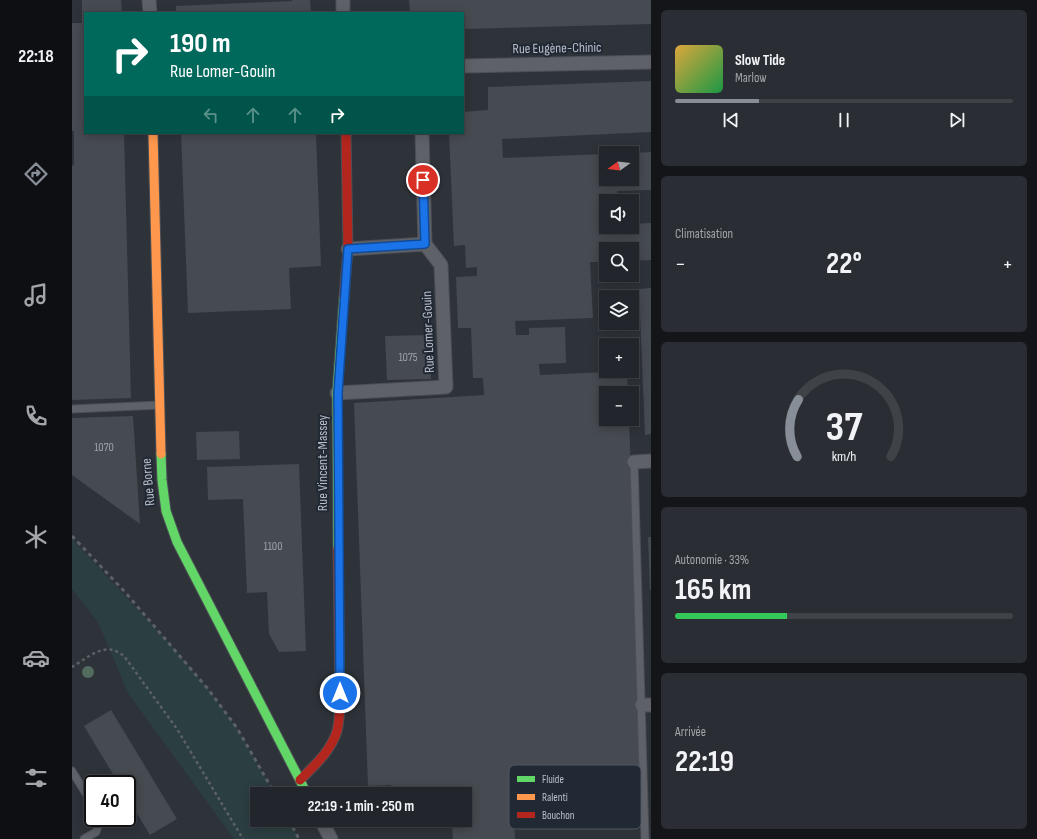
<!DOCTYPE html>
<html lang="fr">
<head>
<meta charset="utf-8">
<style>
	body { margin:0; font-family:"Sofia Sans Condensed",sans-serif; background:#2a2e34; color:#f1f3f6; height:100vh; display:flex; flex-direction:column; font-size:15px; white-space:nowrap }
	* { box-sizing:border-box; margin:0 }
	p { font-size:13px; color:#a2a5a9 }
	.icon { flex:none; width:22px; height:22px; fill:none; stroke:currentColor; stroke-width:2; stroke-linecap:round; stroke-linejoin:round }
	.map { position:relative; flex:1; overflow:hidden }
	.sheet { display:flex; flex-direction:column; gap:10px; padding:10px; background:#131518; width:386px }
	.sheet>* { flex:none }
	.guide { position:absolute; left:12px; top:12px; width:380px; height:122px; border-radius:0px; box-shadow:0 2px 10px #0003,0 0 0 1px #3f4348; background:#00695c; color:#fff; overflow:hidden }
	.needle { width:26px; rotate:255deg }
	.tools { position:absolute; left:527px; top:146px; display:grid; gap:8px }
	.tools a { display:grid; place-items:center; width:40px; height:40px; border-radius:0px; background:#22262c; box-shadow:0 2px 10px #0003,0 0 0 1px #3f4348; font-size:20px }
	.speed { position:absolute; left:12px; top:775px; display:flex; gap:8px; font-size:20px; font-weight:700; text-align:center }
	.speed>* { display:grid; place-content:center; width:52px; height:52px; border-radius:50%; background:#22262c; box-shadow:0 2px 10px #0003,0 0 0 1px #3f4348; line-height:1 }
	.speed .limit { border:2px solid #111; border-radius:6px; background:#fff; color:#111 }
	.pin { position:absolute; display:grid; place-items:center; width:34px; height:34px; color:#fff; margin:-17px; border:2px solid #fff; border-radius:50%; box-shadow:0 1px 4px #0007 }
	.me { position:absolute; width:44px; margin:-22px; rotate:0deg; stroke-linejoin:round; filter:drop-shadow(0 0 3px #0008) }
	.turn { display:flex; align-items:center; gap:14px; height:84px; padding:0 20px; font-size:18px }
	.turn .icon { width:52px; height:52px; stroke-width:2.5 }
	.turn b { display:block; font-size:28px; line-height:34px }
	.lanes { display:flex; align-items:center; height:38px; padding:0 20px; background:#0003; justify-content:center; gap:20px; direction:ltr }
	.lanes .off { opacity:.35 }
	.big { font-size:30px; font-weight:700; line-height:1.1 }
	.sheet .widget { flex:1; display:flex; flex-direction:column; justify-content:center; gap:6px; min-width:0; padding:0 14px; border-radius:6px; background:#2a2e34 }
	.sheet .dial { align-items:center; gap:0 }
	.dial svg { height:104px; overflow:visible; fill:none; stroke:#3f4348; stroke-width:7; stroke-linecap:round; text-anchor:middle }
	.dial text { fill:#f1f3f6; stroke:none }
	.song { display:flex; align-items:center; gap:12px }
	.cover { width:48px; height:48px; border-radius:6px; background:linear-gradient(135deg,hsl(40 70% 55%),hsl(140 70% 35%)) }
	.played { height:4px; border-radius:2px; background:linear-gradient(90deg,#888e98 25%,#3f4348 25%) }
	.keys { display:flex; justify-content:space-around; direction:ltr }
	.heat { display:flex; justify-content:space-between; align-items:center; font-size:22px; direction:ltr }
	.charge { height:6px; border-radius:3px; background:linear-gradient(90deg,#34c759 33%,#3f4348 0) }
	.trip { position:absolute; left:178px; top:787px; width:222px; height:40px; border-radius:0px; background:#22262c; box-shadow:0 2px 10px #0003,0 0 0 1px #3f4348; font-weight:700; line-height:40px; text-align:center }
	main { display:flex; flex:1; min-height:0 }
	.menu { display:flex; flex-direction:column; width:72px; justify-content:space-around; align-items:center; background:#0e0f12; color:#a2a5a9 }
	.menu .icon { width:28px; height:28px }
	.menu .selected { color:#888e98 }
	.menu b { font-size:18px; color:#f1f3f6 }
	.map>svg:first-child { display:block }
	.green { fill:#2b3e41 }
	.building { fill:#464a51 }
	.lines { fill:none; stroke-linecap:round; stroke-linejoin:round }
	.lane-casing { stroke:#4c4f55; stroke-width:9 }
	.street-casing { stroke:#4c4f55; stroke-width:15 }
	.fast-casing { stroke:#4c4f55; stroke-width:11 }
	.slow-casing { stroke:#4c4f55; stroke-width:11 }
	.jam-casing { stroke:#4c4f55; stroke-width:11 }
	.path { stroke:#5c6166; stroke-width:2.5; stroke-dasharray:3 3; stroke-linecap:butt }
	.lane { stroke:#5e6168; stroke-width:7 }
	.street { stroke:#5e6168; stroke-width:13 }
	.fast { stroke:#63d668; stroke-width:9 }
	.slow { stroke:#ff974d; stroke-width:9 }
	.jam { stroke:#b3261e; stroke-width:9 }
	.rail { stroke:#5c6066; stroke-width:3; stroke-dasharray:4 4; stroke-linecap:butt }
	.tree { fill:#536b5e }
	.route-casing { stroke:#114b97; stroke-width:10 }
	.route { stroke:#1a73e8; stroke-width:7 }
	.labels { text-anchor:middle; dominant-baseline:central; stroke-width:4; stroke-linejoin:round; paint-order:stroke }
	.number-label { font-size:12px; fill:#9ca2ac }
	.street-label { font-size:14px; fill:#b9bfca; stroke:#212935 }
	.key { fill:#212935; stroke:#4f5662; stroke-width:1 }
	.key-label { font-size:11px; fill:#b9bfca }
</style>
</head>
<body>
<main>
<nav class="menu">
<b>22:18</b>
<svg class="icon selected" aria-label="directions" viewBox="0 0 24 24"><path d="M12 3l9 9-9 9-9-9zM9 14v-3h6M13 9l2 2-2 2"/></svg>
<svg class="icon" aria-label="music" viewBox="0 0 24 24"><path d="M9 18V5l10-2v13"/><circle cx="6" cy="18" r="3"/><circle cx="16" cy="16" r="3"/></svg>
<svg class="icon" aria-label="phone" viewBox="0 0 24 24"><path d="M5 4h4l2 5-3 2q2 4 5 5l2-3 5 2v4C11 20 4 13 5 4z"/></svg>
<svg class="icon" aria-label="climate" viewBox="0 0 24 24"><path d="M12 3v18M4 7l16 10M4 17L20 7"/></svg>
<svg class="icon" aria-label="car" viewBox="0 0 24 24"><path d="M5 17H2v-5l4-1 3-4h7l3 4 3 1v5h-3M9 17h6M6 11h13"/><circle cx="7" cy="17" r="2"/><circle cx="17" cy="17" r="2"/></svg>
<svg class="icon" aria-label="filters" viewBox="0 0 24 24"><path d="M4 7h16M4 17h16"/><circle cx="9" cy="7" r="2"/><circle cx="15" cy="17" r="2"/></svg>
</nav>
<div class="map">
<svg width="579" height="839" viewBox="0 0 579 839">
	<rect width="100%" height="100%" fill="#2e333a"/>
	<path class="green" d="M0,539L101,647L136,689L165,728L203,794H185V820H217L227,839H162L56,693L26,622L0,589Z"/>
	<path class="building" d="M10,0H49L50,13H13V133H52L59,398L0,400V166L2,165V131H0V23H10Z
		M220,0H238L239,13H104V6L220,1Z
		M337,0H579V24L391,29V13H338Z
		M579,81V132L430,139L431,158L534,154V179H560V153L579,152V190L545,191L546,201H534V227H560V224L579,223V260L560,261V249H534V262H518L521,318L443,321L444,335H457V328L493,327L494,363L467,364L468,375L555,371L556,393H534V419H557L571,794L549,796L550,822L471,825L470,799L441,800L443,839H381L380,825L332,827L331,820H393V794H320L319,785L296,786L282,403L412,395L411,378H401L399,328H386L384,277L405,276V267L394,268L393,245L382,246L377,133H391V112L416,110V87Z
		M109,133H244L249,266L217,268L219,309L116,313Z
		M579,288V434L573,435L567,289Z
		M357,335L359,379L315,380L313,336Z
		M61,416L68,524L0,475V418Z
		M167,431L168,459L125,460L124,432Z
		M227,464L234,651L207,652L197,634L195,592L175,593L171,499L136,500L135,467Z
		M576,537H579V590H578Z
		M39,710L105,819L78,835L55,797V784H47L12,726Z"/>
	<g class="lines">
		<g class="lane-casing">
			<path id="lane" d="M0,409L88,405
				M562,462L573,839
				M0,771L21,805
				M12,839L24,832L28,821L27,818"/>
		</g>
		<g class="street-casing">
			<path id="street" d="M77,0L78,13
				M271,0V13
				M391,66L579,62
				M276,249L353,244
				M265,393L374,387L369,265L353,244L350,133
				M562,462L579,461
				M570,705H579
				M249,820L259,839"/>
		</g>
		<g class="fast-casing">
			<path id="fast" d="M89,454L90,480L94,511L105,542L235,794
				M266,548L265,393L272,297"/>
		</g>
		<g class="slow-casing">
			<path id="slow" d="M81,133L89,454"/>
		</g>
		<g class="jam-casing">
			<path id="jam" d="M272,297L276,249L274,133
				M228,780C242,766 259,751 265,731C267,724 267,716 268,709L266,548"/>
		</g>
		<path class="path" d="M0,667C11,661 27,646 41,650C45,651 49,654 52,656L105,729L171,839"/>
		<use href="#lane" class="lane"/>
		<use href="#street" class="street"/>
		<use href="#fast" class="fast"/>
		<use href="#slow" class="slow"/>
		<use href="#jam" class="jam"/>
		<path class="rail" d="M0,536L53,592L136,689L165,728L203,794
			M217,820L227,839"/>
	</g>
	<circle class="tree" cx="16" cy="672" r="6"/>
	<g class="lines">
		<g class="route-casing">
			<path id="route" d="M268,693L266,393L276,249L353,244L351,180"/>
		</g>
		<use href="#route" class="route"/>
	</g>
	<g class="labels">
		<g class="number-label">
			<text x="336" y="357">1075</text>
			<text x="32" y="447">1070</text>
			<text x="201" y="546">1100</text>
		</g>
		<g class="street-label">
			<text transform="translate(485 48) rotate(-1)">Rue Eugène-Chinic</text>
			<text transform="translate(356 332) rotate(-92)">Rue Lomer-Gouin</text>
			<text transform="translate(250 463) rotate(-90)">Rue Vincent-Massey</text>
			<text transform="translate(76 482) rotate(-95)">Rue Borne</text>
		</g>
	</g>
	<rect x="437" y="765" width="132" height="64" rx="6" class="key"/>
	<rect x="445" y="776" width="18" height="6" fill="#63d668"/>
	<rect x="445" y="794" width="18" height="6" fill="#ff974d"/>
	<rect x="445" y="812" width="18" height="6" fill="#b3261e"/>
	<g class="key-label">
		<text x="470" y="783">Fluide</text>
		<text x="470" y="801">Ralenti</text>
		<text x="470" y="819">Bouchon</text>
	</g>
</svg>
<div class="tools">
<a><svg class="needle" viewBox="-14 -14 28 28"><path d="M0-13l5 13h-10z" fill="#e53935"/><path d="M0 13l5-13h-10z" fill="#a2a5a9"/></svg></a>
<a><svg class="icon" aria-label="sound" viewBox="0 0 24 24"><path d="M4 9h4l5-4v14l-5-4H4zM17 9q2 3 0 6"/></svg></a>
<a><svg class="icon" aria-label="search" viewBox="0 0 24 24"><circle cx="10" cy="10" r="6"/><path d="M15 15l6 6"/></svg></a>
<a><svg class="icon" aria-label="layers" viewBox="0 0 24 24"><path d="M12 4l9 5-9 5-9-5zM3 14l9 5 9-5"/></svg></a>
<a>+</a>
<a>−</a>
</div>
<div class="speed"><div class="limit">40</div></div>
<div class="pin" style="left:351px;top:180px;background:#d93025"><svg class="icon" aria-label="arrive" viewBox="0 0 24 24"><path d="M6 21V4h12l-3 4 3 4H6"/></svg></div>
<svg class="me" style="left:268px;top:693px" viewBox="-20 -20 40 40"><circle r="17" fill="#1a73e8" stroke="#fff" stroke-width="3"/><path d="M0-11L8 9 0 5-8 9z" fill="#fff"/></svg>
<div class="trip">22:19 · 1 min · 250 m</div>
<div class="guide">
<div class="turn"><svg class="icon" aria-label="right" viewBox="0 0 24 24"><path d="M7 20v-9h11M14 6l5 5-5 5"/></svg><div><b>190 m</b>Rue Lomer-Gouin</div></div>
<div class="lanes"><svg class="icon off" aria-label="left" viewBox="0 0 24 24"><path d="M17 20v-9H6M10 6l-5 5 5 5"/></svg><svg class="icon off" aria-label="ahead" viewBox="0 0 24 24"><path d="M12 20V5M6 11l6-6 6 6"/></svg><svg class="icon off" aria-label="ahead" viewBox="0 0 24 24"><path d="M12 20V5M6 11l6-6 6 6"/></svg><svg class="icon" aria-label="right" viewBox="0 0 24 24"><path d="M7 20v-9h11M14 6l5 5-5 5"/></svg></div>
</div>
</div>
<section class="sheet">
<div class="widget">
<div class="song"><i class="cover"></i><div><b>Slow Tide</b><p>Marlow</p></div></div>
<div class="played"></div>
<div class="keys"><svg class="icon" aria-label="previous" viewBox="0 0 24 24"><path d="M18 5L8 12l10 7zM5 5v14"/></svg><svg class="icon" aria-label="pause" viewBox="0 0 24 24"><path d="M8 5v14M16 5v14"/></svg><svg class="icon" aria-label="next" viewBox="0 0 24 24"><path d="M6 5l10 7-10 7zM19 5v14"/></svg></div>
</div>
<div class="widget"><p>Climatisation</p>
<div class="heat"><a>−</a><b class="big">22°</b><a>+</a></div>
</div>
<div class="widget dial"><svg viewBox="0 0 100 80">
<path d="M14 69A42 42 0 1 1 86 69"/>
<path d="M14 69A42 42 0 0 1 15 25" stroke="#888e98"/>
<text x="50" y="56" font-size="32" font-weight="700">37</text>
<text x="50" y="72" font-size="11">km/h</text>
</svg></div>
<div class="widget"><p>Autonomie · 33%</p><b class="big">165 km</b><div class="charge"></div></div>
<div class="widget"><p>Arrivée</p><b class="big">22:19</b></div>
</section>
</main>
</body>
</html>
